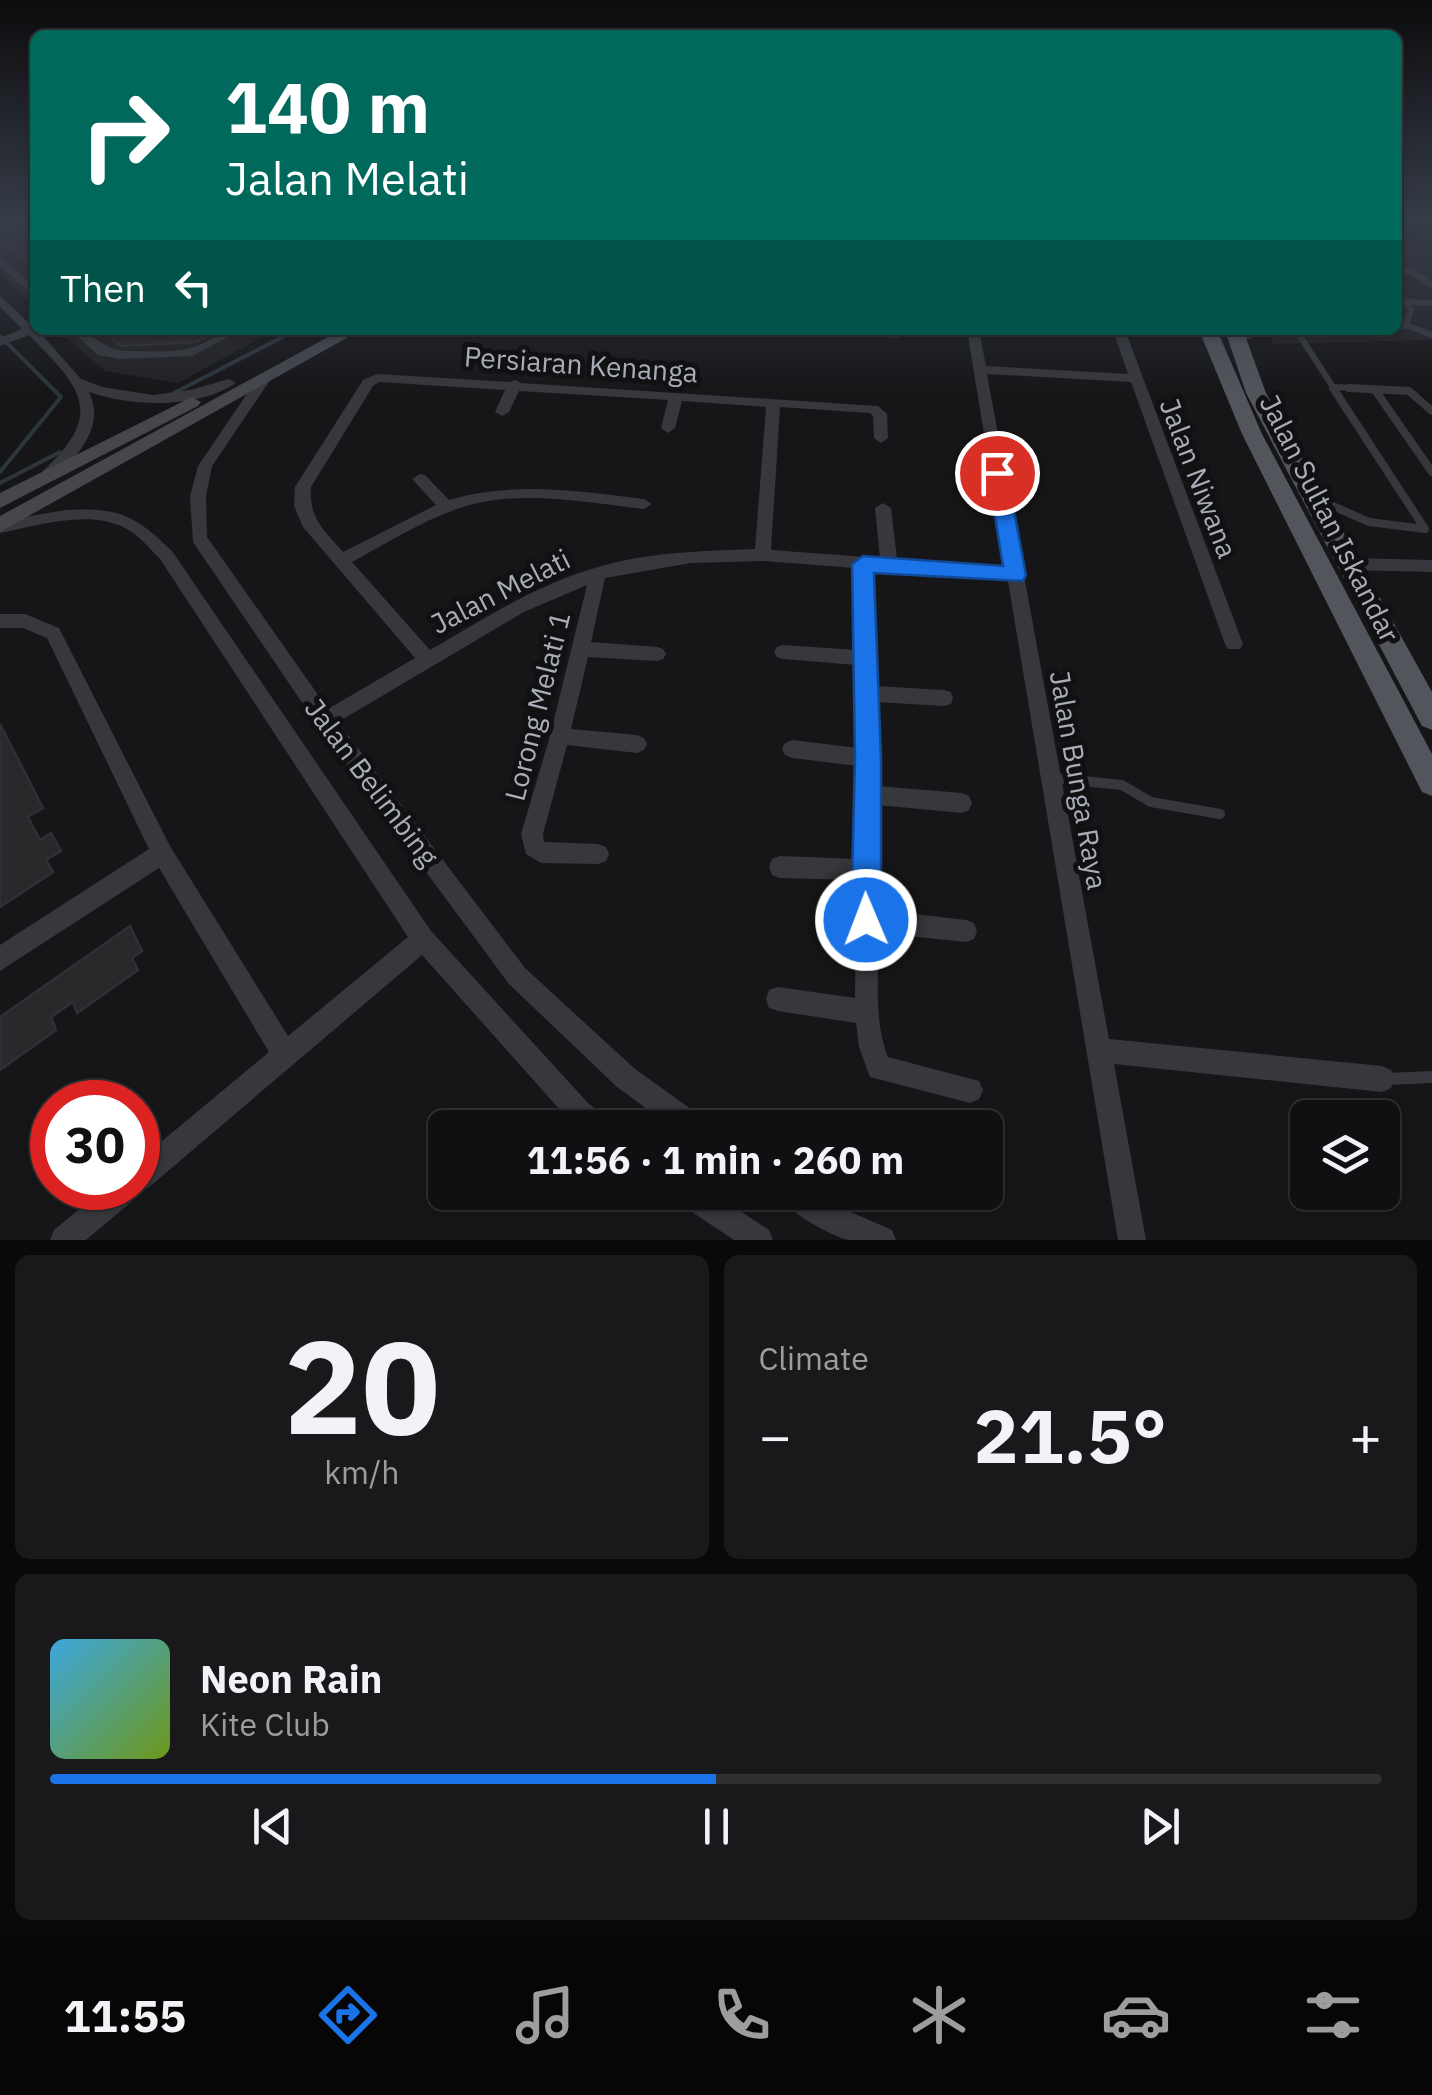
<!DOCTYPE html>
<html lang="en">
<head>
<meta charset="utf-8">
<style>
	body { margin:0; font-family:"IBM Plex Sans",sans-serif; background:#19191b; color:#f1f3f6; height:100vh; display:flex; flex-direction:column; font-size:38px; white-space:nowrap }
	* { box-sizing:border-box; margin:0 }
	p { font-size:32px; color:#9c9d9f }
	.icon { flex:none; width:55px; height:55px; fill:none; stroke:currentColor; stroke-width:2; stroke-linecap:round; stroke-linejoin:round }
	.map { position:relative; height:1240px; overflow:hidden }
	.side { display:flex; flex-direction:column; gap:15px; padding:15px; background:#09090a; flex:1 }
	.side>* { flex:none }
	.banner { position:absolute; left:30px; top:30px; width:1372px; height:305px; border-radius:15px; box-shadow:0 2px 8px #0004,0 0 0 2px #303032; background:#00695c; color:#fff; overflow:hidden }
	.fabs { position:absolute; left:1290px; top:1100px; display:grid; gap:20px }
	.fabs a { display:grid; place-items:center; width:110px; height:110px; border-radius:15px; background:#101012; box-shadow:0 2px 8px #0004,0 0 0 2px #303032; font-size:50px }
	.speed { position:absolute; left:30px; top:1080px; display:flex; gap:20px; font-size:50px; font-weight:700; text-align:center }
	.speed>* { display:grid; place-content:center; width:130px; height:130px; border-radius:50%; background:#101012; box-shadow:0 2px 8px #0004,0 0 0 2px #303032; line-height:1 }
	.speed .limit { border:15px solid #d22; background:#fff; color:#111 }
	.pin { position:absolute; display:grid; place-items:center; width:85px; height:85px; color:#fff; margin:-42px; border:5px solid #fff; border-radius:50%; box-shadow:0 2px 10px #0007 }
	.me { position:absolute; width:110px; margin:-55px; rotate:359deg; stroke-linejoin:round; filter:drop-shadow(0 0 8px #0008) }
	.turn { display:flex; align-items:center; gap:35px; height:210px; padding:0 30px; font-size:45px }
	.turn .icon { width:130px; height:130px; stroke-width:2.5 }
	.turn b { display:block; font-size:70px; line-height:85px }
	.then { display:flex; align-items:center; height:95px; padding:0 30px; background:#0003; gap:20px; font-size:38px }
	.big { font-size:75px; font-weight:800; line-height:1.1 }
	.side .tile { flex:1; display:flex; flex-direction:column; justify-content:center; gap:15px; min-width:0; padding:0 35px; border-radius:15px; background:#19191b }
	.side .dial { align-items:center; gap:0 }
	.dial b { font-size:130px; line-height:1 }
	.song { display:flex; align-items:center; gap:30px }
	.cover { width:120px; height:120px; border-radius:15px; background:linear-gradient(135deg,hsl(200 70% 55%),hsl(80 70% 35%)) }
	.played { height:10px; border-radius:5px; background:linear-gradient(90deg,#1a73e8 50%,#303032 50%) }
	.keys { display:flex; justify-content:space-around; direction:ltr }
	.heat { display:flex; justify-content:space-between; align-items:center; font-size:55px; direction:ltr }
	.side .tiles { flex:1; display:grid; gap:15px; grid-template-columns:1fr 1fr }
	.tile:last-child { grid-column:span 2 }
	.trip { position:absolute; left:428px; top:1110px; width:575px; height:100px; border-radius:15px; background:#101012; box-shadow:0 2px 8px #0004,0 0 0 2px #303032; font-weight:800; line-height:100px; text-align:center }
	.tabs { display:flex; height:160px; justify-content:space-around; align-items:center; background:#060607; color:#9c9d9f }
	.tabs .icon { width:70px; height:70px }
	.tabs .active { color:#1a73e8 }
	.tabs b { font-size:45px; color:#f1f3f6 }
	.map>svg:first-child { display:block }
	.built { fill:#222225 }
	.lines { fill:none; stroke-linecap:round; stroke-linejoin:round }
	.stream { stroke:#2c353c; stroke-width:4 }
	.building { fill:#29292c; stroke:#303034; stroke-width:2.5 }
	.lane-far3 { stroke:#37383d; stroke-width:6 }
	.lane-far2 { stroke:#37383d; stroke-width:8 }
	.lane-far1 { stroke:#37383d; stroke-width:10 }
	.lane { stroke:#37383d; stroke-width:12 }
	.street { fill:#37383d; fill-rule:evenodd }
	.secondary { fill:#45474d; fill-rule:evenodd }
	.primary { fill:#53555c; fill-rule:evenodd }
	.route { fill:#1a73e8; stroke:#114b97; stroke-width:2.5 }
	.labels { text-anchor:middle; dominant-baseline:central; stroke-width:10; stroke-linejoin:round; paint-order:stroke }
	.street-label { font-size:28px; fill:#a8adb8; stroke:#111113 }
</style>
</head>
<body>
<div class="map">
<svg width="1432" height="1240" viewBox="0 0 1432 1240">
	<rect width="100%" height="100%" fill="#161618"/>
	<path class="built" d="M0,219H35V307L0,274Z
		M1398,219H1432V340L1273,344L1269,330H1398Z
		M58,330H275L178,383L105,371Z"/>
	<g class="lines">
		<path class="stream" d="M0,336L61,397L0,472
			M170,395L296,330
			M0,483L60,452"/>
	</g>
	<path class="building" d="M29,230L35,235V271L0,239Z
		M103,330H214V333L196,342L121,346Z
		M0,724L43,808L28,817L40,840L51,833L61,851L46,860L53,872L0,907Z
		M130,926L142,951L132,958L138,970L77,1013L73,1002L51,1017L56,1030L0,1070V1017Z"/>
	<g class="lines">
		<path class="lane-far3" d="M0,232L35,221
			M1398,270L1412,271L1432,286
			M1398,295L1411,309L1406,325L1398,327
			M1406,302L1432,303
			M1406,325L1432,335
			M1296,330L1335,390
			M1267,331L1381,330
			M1238,340L1265,330
			M1336,387L1395,390"/>
		<path class="lane-far2" d="M1349,388L1409,391L1432,411
			M1375,390L1432,472
			M1317,499L1369,522L1425,529L1333,388"/>
		<path class="lane-far1" d="M1053,778L1122,785L1151,802L1220,814"/>
		<path class="lane" d="M1385,1079L1432,1077"/>
		<path class="street" d="M0,257L35,287V297L0,266Z
			M0,296L44,337L81,379L102,387L153,395L190,390L229,379L236,383C198,409 131,407 89,392C106,428 77,456 52,480H42L40,476L42,472C105,414 83,389 29,335L0,346V338L22,329L0,307Z
			M70,330C93,330 103,351 127,351C146,351 172,353 191,348C211,342 218,330 242,330L192,356L121,359L98,355Z
			M835,330H895L905,334L899,338L841,334Z
			M967,330H979L986,366L1128,374L1113,330H1125L1243,644L1240,649H1228L1225,644L1131,382L987,374L1109,1039L1382,1066L1391,1070L1395,1079L1391,1088L1382,1092L1114,1064L1146,1240H1118L1008,581L871,570L875,686L944,690L951,692L953,698L951,704L944,706L876,702L878,786L962,793L969,796L972,803L969,810L962,813L878,805L879,910L966,920L974,923L977,931L974,939L966,942L879,933C879,973 873,1020 888,1057L979,1081L983,1090L979,1099L970,1103L870,1077L859,1047L856,1023L778,1011L769,1008L766,999L769,990L778,987L855,998L856,880L780,878L772,875L769,867L772,859L780,856L857,859L858,766L792,758L785,755L782,749L785,743L792,740L858,748L856,665L783,659L777,657L774,652L777,647L783,645L856,650L855,568L763,561L691,563L605,578L591,642L657,647L663,649L666,654L663,659L657,661L588,657L571,729L637,735L644,738L647,744L644,750L637,753L567,745L543,834L544,842L598,844L606,847L609,854L606,861L598,864L541,863L526,854L521,834L550,736L587,585L524,612L338,722L525,968L635,1069L705,1119L709,1128H673L617,1087L509,984L318,726L193,542L190,496L198,466L259,376H269L271,379L212,466L206,496L207,537L328,709L415,658L303,527L294,506L295,487L363,380L377,374L510,382L515,380L521,383L878,406L887,414L888,438L881,443L874,438L873,416L870,413L780,407L771,550L880,558L875,508L883,503L891,508L897,559L1006,568ZM379,382L505,390L495,412L502,416L509,412L519,391L668,400L661,428L668,433L675,428L682,401L766,407L755,549C702,551 646,552 595,568C536,585 483,619 430,650L352,562C387,543 420,522 457,509C516,488 584,502 644,509L652,504L644,499C578,491 514,481 449,500L425,475L420,474L412,479L436,505L343,552C323,529 309,519 311,487L373,386Z
			M66,510C119,507 135,515 172,551L431,931L588,1103L609,1119L613,1128H578L570,1121L422,955L148,1188L138,1192L136,1198L86,1240H50L54,1230L105,1188H138V1161L269,1052L159,868L0,971V945L149,849L47,638L23,628H0V614H25L59,628L170,846L288,1036L408,937L160,559C149,548 139,535 125,528C88,509 38,526 0,533V521Z
			M1350,558L1432,560V572L1350,570L1342,564Z
			M673,1192H712L769,1230L773,1240H734L677,1202Z
			M776,1192H816L839,1207L892,1230L896,1240C881,1240 863,1240 848,1240C829,1235 784,1210 776,1192Z"/>
		<path class="secondary" d="M341,330H361L0,532V516Z
			M192,397L201,402L198,406L0,508V493Z"/>
		<path class="primary" d="M1199,330H1217L1262,434L1432,754V796L1422,792L1242,434Z
			M1225,330H1243L1266,393L1432,692V730L1422,726L1246,393Z"/>
	</g>
	<linearGradient id="sky" x2="0" y2="1"><stop stop-color="#0c0c0d"/><stop offset="0.56" stop-color="#363c48"/><stop offset="1" stop-color="#363c48" stop-opacity="0"/></linearGradient>
	<rect width="1432" height="393" fill="url(#sky)"/>
	<path class="route" d="M997,466L1007,473L1026,575L1023,581L874,573L881,758V920L876,930L866,935L856,930L851,920L855,758L852,564L863,556L1003,566L988,473Z"/>
	<g class="labels">
		<g class="street-label">
			<text transform="translate(581 364) rotate(4)">Persiaran Kenanga</text>
			<text transform="translate(1199 478) rotate(69)">Jalan Niwana</text>
			<text transform="translate(1330 518) rotate(63)">Jalan Sultan Iskandar</text>
			<text transform="translate(500 591) rotate(-27)">Jalan Melati</text>
			<text transform="translate(537 706) rotate(-76)">Lorong Melati 1</text>
			<text transform="translate(1079 780) rotate(80)">Jalan Bunga Raya</text>
			<text transform="translate(372 782) rotate(53)">Jalan Belimbing</text>
		</g>
	</g>
</svg>
<div class="fabs">
<a><svg class="icon" aria-label="layers" viewBox="0 0 24 24"><path d="M12 4l9 5-9 5-9-5zM3 14l9 5 9-5"/></svg></a>
</div>
<div class="speed"><div class="limit">30</div></div>
<div class="pin" style="left:997px;top:473px;background:#d93025"><svg class="icon" aria-label="arrive" viewBox="0 0 24 24"><path d="M6 21V4h12l-3 4 3 4H6"/></svg></div>
<svg class="me" style="left:866px;top:920px" viewBox="-20 -20 40 40"><circle r="17" fill="#1a73e8" stroke="#fff" stroke-width="3"/><path d="M0-11L8 9 0 5-8 9z" fill="#fff"/></svg>
<div class="trip">11:56 · 1 min · 260 m</div>
<div class="banner">
<div class="turn"><svg class="icon" aria-label="right" viewBox="0 0 24 24"><path d="M7 20v-9h11M14 6l5 5-5 5"/></svg><div><b>140 m</b>Jalan Melati</div></div>
<div class="then">Then<svg class="icon" aria-label="left" viewBox="0 0 24 24"><path d="M17 20v-9H6M10 6l-5 5 5 5"/></svg></div>
</div>
</div>
<section class="side">
<div class="tiles">
<div class="tile dial"><b>20</b><p>km/h</p></div>
<div class="tile"><p>Climate</p>
<div class="heat"><a>−</a><b class="big">21.5°</b><a>+</a></div>
</div>
<div class="tile">
<div class="song"><i class="cover"></i><div><b>Neon Rain</b><p>Kite Club</p></div></div>
<div class="played"></div>
<div class="keys"><svg class="icon" aria-label="previous" viewBox="0 0 24 24"><path d="M18 5L8 12l10 7zM5 5v14"/></svg><svg class="icon" aria-label="pause" viewBox="0 0 24 24"><path d="M8 5v14M16 5v14"/></svg><svg class="icon" aria-label="next" viewBox="0 0 24 24"><path d="M6 5l10 7-10 7zM19 5v14"/></svg></div>
</div>
</div>
</section>
<nav class="tabs">
<b>11:55</b>
<svg class="icon active" aria-label="directions" viewBox="0 0 24 24"><path d="M12 3l9 9-9 9-9-9zM9 14v-3h6M13 9l2 2-2 2"/></svg>
<svg class="icon" aria-label="music" viewBox="0 0 24 24"><path d="M9 18V5l10-2v13"/><circle cx="6" cy="18" r="3"/><circle cx="16" cy="16" r="3"/></svg>
<svg class="icon" aria-label="phone" viewBox="0 0 24 24"><path d="M5 4h4l2 5-3 2q2 4 5 5l2-3 5 2v4C11 20 4 13 5 4z"/></svg>
<svg class="icon" aria-label="climate" viewBox="0 0 24 24"><path d="M12 3v18M4 7l16 10M4 17L20 7"/></svg>
<svg class="icon" aria-label="car" viewBox="0 0 24 24"><path d="M5 17H2v-5l4-1 3-4h7l3 4 3 1v5h-3M9 17h6M6 11h13"/><circle cx="7" cy="17" r="2"/><circle cx="17" cy="17" r="2"/></svg>
<svg class="icon" aria-label="filters" viewBox="0 0 24 24"><path d="M4 7h16M4 17h16"/><circle cx="9" cy="7" r="2"/><circle cx="15" cy="17" r="2"/></svg>
</nav>
</body>
</html>
